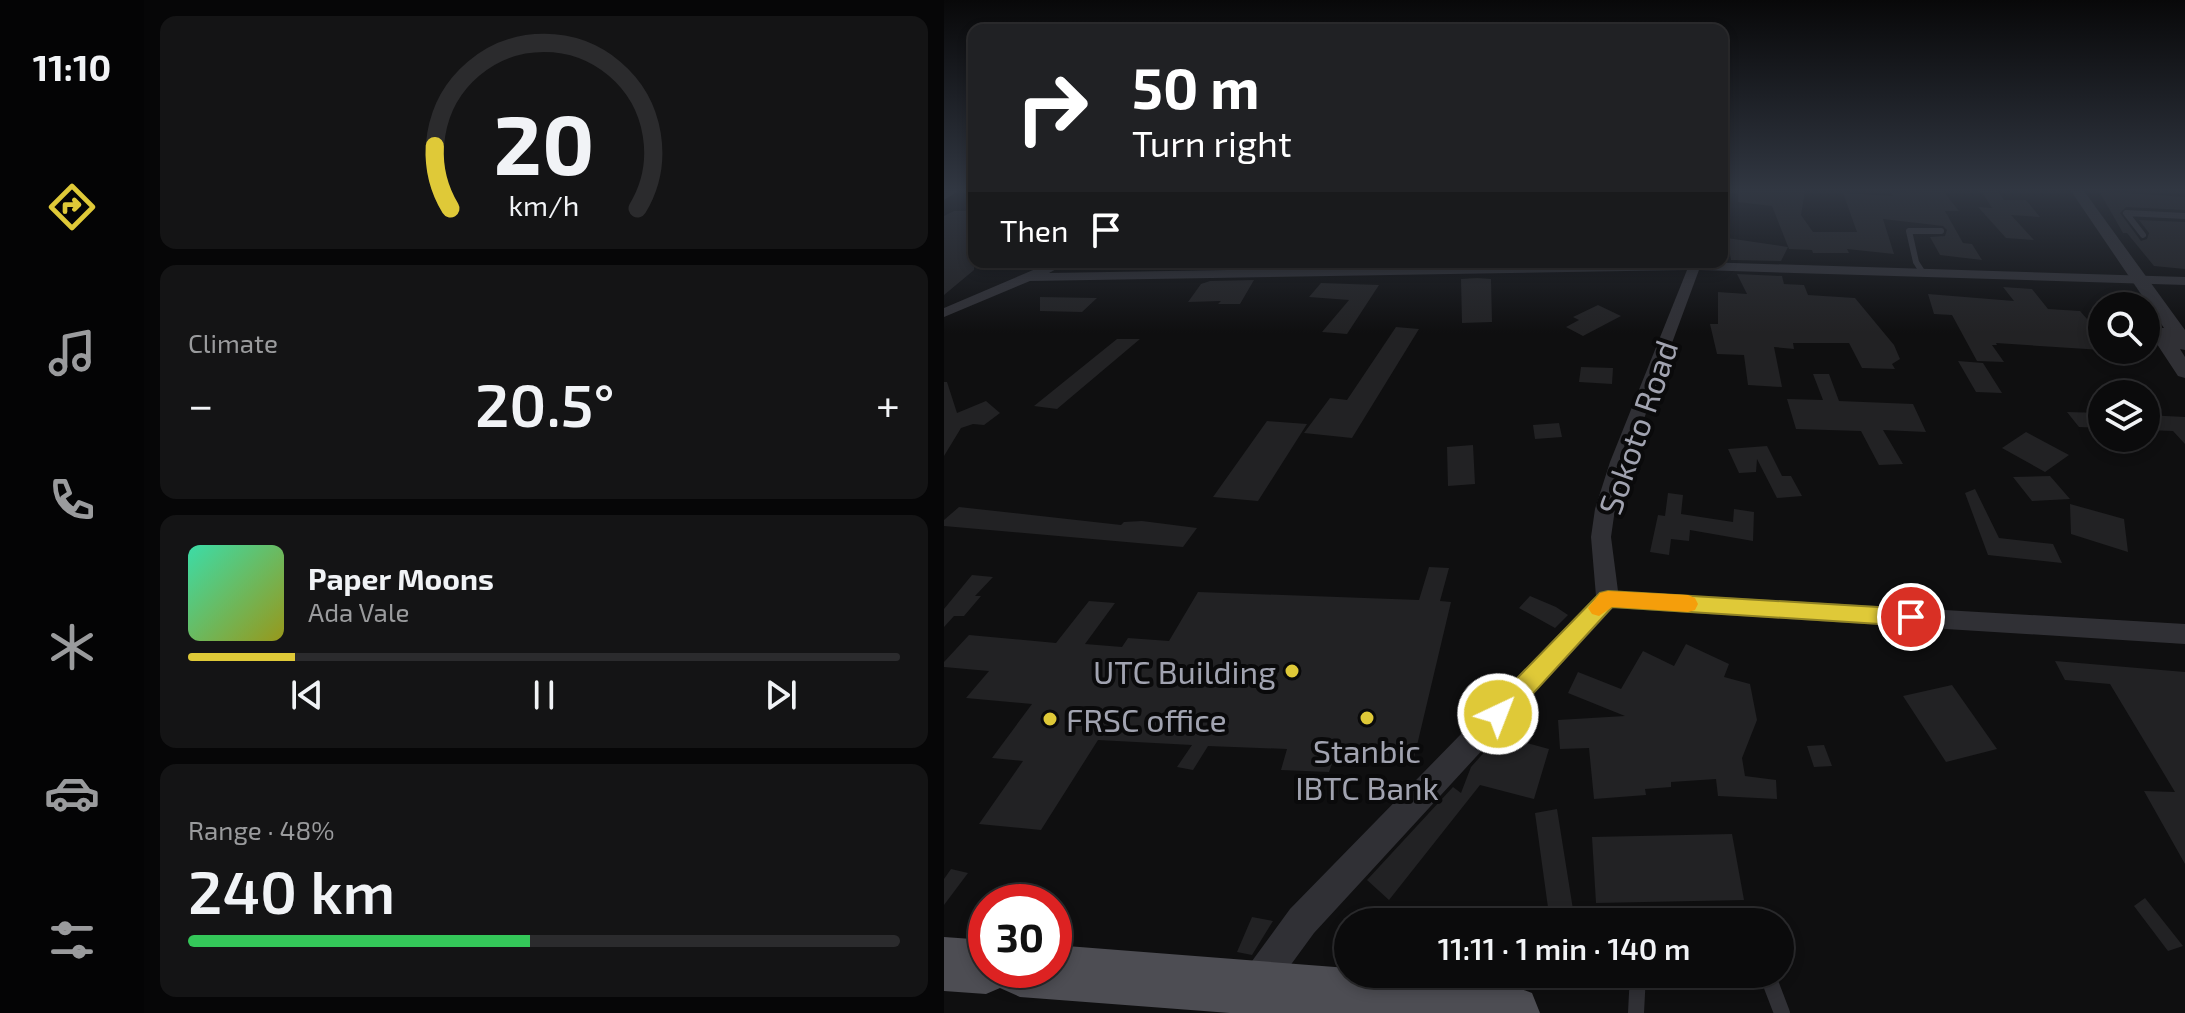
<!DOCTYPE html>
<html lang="en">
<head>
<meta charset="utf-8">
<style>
	body { margin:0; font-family:"Exo 2",sans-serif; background:#141415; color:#f1f3f6; height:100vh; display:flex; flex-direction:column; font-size:30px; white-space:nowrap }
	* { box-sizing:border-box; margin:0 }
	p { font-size:26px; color:#9a9b9d }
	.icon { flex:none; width:44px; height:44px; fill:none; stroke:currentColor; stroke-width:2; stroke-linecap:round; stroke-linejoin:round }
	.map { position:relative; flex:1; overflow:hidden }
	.side { display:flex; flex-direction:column; gap:16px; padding:16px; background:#060607; width:800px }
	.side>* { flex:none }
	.hud { position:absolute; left:24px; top:24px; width:760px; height:244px; border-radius:16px; box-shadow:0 4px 12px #0003,0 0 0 2px #2b2b2d; background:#202124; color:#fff; overflow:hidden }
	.fabs { position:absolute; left:1144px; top:292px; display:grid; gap:16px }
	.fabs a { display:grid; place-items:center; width:72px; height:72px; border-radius:50%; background:#0b0b0c; box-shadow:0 4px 12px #0003,0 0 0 2px #2b2b2d; font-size:40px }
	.speed { position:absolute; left:24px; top:884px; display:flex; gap:16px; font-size:40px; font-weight:700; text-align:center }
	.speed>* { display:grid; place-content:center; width:104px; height:104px; border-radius:50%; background:#0b0b0c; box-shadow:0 4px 12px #0003,0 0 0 2px #2b2b2d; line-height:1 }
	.speed .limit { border:12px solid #d22; background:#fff; color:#111 }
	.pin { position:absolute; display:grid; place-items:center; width:68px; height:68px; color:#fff; margin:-34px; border:4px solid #fff; border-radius:50%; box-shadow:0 2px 8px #0007 }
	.me { position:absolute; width:88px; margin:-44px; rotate:43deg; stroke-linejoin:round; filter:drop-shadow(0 0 6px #0008) }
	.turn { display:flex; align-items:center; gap:28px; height:168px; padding:0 32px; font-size:36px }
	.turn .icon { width:104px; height:104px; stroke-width:2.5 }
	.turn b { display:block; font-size:56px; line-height:68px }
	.then { display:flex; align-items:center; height:76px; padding:0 32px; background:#0003; gap:16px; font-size:30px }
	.big { font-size:60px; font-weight:600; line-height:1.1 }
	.side .tile { flex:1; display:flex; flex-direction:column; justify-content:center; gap:12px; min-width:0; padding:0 28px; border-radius:16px; background:#141415 }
	.side .dial { align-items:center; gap:0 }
	.dial svg { height:208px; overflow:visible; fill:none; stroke:#2b2b2d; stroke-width:7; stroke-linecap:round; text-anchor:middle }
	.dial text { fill:#f1f3f6; stroke:none }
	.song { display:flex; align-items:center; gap:24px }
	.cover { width:96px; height:96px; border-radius:12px; background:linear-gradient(135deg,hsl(160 70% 55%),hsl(60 70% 35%)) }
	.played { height:8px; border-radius:4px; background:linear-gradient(90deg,#dfc938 15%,#2b2b2d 15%) }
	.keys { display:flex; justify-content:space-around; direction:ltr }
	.heat { display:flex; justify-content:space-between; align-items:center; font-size:44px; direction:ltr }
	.charge { height:12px; border-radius:6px; background:linear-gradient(90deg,#34c759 48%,#2b2b2d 0) }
	.trip { position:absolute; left:390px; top:908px; width:460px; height:80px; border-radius:40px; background:#0b0b0c; box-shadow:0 4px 12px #0003,0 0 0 2px #2b2b2d; font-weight:600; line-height:80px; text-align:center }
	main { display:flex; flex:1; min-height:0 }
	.tab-bar { display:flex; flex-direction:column; width:144px; justify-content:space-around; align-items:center; background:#040405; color:#9a9b9d }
	.tab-bar .icon { width:56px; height:56px }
	.tab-bar .active { color:#dfc938 }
	.tab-bar b { font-size:36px; color:#f1f3f6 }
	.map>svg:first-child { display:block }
	.building { fill:#222224 }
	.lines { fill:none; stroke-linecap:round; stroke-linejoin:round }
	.service-far1 { stroke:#303035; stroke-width:6 }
	.service { stroke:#303035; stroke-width:16 }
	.minor { fill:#303035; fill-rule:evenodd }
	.tertiary { fill:#303035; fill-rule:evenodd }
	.primary { fill:#4d4d53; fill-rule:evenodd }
	.route { fill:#dfc938; stroke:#918324; stroke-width:2 }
	.slow { fill:#f59e0b }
	.poi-dot { fill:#dfc938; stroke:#0a0a0b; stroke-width:3 }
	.labels { text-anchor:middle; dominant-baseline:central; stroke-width:8; stroke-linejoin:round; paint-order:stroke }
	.near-street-label { font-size:32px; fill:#a1a3b0; stroke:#0a0a0b }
	.near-poi-label { font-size:32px; fill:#a1a3b0; stroke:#0a0a0b; text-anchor:end }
</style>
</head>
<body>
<main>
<nav class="tab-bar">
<b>11:10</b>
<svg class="icon active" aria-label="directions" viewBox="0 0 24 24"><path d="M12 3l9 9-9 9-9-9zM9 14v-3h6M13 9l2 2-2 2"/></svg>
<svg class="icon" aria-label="music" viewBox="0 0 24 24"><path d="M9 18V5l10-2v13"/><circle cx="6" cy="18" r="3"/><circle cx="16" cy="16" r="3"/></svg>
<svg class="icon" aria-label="phone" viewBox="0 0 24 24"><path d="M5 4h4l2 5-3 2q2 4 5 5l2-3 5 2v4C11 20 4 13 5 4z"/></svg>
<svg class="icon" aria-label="climate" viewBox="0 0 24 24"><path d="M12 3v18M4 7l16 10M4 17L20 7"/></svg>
<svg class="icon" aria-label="car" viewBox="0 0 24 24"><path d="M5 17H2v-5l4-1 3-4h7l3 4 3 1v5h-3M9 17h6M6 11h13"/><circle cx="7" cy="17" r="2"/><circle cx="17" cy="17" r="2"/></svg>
<svg class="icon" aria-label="filters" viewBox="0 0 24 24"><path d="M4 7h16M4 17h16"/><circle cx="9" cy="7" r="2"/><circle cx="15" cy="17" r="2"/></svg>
</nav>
<section class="side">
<div class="tile dial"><svg viewBox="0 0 100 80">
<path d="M14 69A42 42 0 1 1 86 69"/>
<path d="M14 69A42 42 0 0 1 8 45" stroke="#dfc938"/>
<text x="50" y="56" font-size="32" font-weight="700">20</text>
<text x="50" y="72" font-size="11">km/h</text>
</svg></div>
<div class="tile"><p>Climate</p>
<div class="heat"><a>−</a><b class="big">20.5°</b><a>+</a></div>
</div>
<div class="tile">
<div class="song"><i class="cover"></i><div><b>Paper Moons</b><p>Ada Vale</p></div></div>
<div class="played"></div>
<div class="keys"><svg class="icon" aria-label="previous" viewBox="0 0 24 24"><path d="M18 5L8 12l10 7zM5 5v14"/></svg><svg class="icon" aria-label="pause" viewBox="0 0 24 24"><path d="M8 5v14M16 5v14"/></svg><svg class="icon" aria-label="next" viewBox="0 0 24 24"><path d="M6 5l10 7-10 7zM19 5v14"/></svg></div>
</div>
<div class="tile"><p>Range · 48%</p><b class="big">240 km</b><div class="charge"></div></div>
</section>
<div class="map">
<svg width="1241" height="1013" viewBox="0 0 1241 1013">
	<rect width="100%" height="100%" fill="#0f0f10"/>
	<path class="building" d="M794,191H861L857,215L869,232H913L899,193L949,196L945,192L999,191L1015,211H1001L1019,243L1028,244L1038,260L996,255L986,237L1001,236L1003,230L999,226L939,219L950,254L903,249L905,253H869L868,250L845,249L828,206L794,202Z
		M1037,191H1054L1060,200H1082L1096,217L1067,215L1090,240L1062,238L1034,207L1048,208Z
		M1155,191L1241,197V210L1182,207L1176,213L1197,241L1203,239L1205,233L1195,220L1241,222V269L1210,266L1183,233H1179Z
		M10,211H30V270L0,295V216Z
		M783,238L844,247L837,261L787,260Z
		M793,274L838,276L840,284L860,285L864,295L911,298L950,345L956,359L948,364L951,369L918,368L905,343H849L850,349L830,347L838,387L804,385L800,355L773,354L766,324H774V292L803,294Z
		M533,278L547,279L548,322L518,323L517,279Z
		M310,280L296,304H274L277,301L244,302L257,284L266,281Z
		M377,283L435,285L403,334L378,332L405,300L365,297Z
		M1059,287L1088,289L1104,309L1136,311L1158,336V350L1052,343L1053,345H1048L1060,362L1033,361L1008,315L990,314L984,294L1070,301Z
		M96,297L153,298L138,312L96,311Z
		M654,305L677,316L639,336L622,327L635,320L629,317Z
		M452,327L475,329L408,438L360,433L386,398L403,400Z
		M173,339H196L113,409L90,406Z
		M1014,361L1039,363L1058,393L1032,392Z
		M637,367L669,368L668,384L635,382Z
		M869,374H885L895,401L969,404L982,432L939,430L959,464L935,465L917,431L852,429L843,399L879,400Z
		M0,382H3L13,413L42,401L56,413L40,425L29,424L17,428L0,456Z
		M1123,412L1158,413V428L1135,427Z
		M1202,415L1241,417V444L1229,431L1202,430Z
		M323,421L363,424L314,501L269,497Z
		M615,423L618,437L591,439L589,425Z
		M1082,432L1125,455L1101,472L1058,448Z
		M529,445L531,484L504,486L503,447Z
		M823,446L838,476H847L858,496L833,498L813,459L812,472L795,473L784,449Z
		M1106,476L1126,499L1088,501L1069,477Z
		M1031,489L1055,538L1109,544L1118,563L1044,555L1021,493Z
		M724,493L739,495L737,514L789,522L790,509L810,512L809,541L746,530L745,541L727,539L725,555L706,552L714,515L721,516Z
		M1126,504L1180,519L1184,552L1127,534Z
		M15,507L177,525L180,522L198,521L253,528L239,547L0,526V520Z
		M485,567L505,568L496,601L507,602L470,758L392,753L385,772L337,770L343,749L264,746L249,770L233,767L248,745L154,740L97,830L35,824L79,761L48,758L88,704L22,698L45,671L0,667V662L25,635L112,643L145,601L171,603L141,644L178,647L184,638L225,641L254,592L475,600Z
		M28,575L49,577L31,596H37L20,616H10L0,627V609Z
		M586,596L612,607L624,615L611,628L575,608Z
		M742,644L785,664L780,677L806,684L813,720L798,758L801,776L832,780L833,799L774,796L772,779L727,782V787L701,789L702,795L650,799L645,748L616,749L614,720L681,716L624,693L634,672L677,689L699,651L730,666Z
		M1111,661L1241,672V864L1200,791L1231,792L1166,684L1121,680Z
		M1008,685L1053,749L1002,762L959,696Z
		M572,740L605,749L590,799L536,785L445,900L423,880L509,787L517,793L527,767L545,747L567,753Z
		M880,745L888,766L870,767L863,746Z
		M613,809L631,922H606L591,813Z
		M788,834L800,900L652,903L648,837Z
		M7,869L24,873L0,905V879Z
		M1201,898L1239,946L1224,951L1190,906Z
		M308,917L329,921L308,955L293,952Z"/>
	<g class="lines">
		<path class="service-far1" d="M1199,235L1182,213L1241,216
			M979,273L972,262L965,231H997"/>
		<path class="service" d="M823,974L838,1013
			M692,1013L694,974"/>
		<path class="minor" d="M14,191L0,200L1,191Z
			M108,262H125L105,273L758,262L1241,277V285L755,270L684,462L671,509L667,537L674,591L1241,624V644L669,608L370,933L324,996L312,1001L300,996L295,984L300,972L346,909L652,596L647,537L651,509L666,462L743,270L86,281L0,317V308Z"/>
		<path class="tertiary" d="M1127,191H1140L1241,330V350L1236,349L1241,357V378L1234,376L1205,332L1208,328H1220Z"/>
		<path class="primary" d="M0,937L42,940V970H110V945L404,968V974C458,974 539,973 588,993L596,1013H286L76,997L56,988L42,994L0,991Z"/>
	</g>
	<linearGradient id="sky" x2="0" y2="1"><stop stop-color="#080809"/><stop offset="0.57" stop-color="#313742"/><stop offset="1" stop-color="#313742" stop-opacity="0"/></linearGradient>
	<rect width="1241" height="333" fill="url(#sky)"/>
	<path class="route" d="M664,591L967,609L975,611L978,617L975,624L967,626L668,607L563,722L554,725L546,722L542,714L546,706L656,593Z"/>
	<path class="slow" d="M664,591L744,595L751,598L754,604L751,610L744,612L668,607L655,616L648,614L644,608L656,593Z"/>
	<g class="poi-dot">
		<circle cx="348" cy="671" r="8"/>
		<circle cx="423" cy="718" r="8"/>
		<circle cx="106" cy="719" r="8"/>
	</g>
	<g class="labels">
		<g class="near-street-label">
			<text transform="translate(693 427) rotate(-71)">Sokoto Road</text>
		</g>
		<g class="near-poi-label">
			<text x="332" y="671">UTC Building</text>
			<text x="122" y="719" text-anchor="start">FRSC office</text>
			<text x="423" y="750" text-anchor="middle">Stanbic<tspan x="423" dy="37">IBTC Bank</tspan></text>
		</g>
	</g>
</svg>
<div class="fabs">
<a><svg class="icon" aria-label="search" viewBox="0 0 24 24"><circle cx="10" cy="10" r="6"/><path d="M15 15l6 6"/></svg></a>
<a><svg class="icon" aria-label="layers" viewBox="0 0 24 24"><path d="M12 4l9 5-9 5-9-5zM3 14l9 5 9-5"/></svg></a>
</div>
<div class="speed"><div class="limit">30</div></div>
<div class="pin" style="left:967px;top:617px;background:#d93025"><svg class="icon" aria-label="arrive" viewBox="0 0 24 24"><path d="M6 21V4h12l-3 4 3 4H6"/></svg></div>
<svg class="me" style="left:554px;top:714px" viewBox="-20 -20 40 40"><circle r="17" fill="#dfc938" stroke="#fff" stroke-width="3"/><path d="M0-11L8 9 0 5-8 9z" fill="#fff"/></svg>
<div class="trip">11:11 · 1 min · 140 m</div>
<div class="hud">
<div class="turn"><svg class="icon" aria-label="right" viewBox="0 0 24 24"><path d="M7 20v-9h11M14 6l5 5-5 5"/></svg><div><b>50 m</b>Turn right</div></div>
<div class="then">Then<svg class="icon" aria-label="arrive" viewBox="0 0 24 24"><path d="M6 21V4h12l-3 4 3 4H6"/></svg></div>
</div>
</div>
</main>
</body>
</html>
